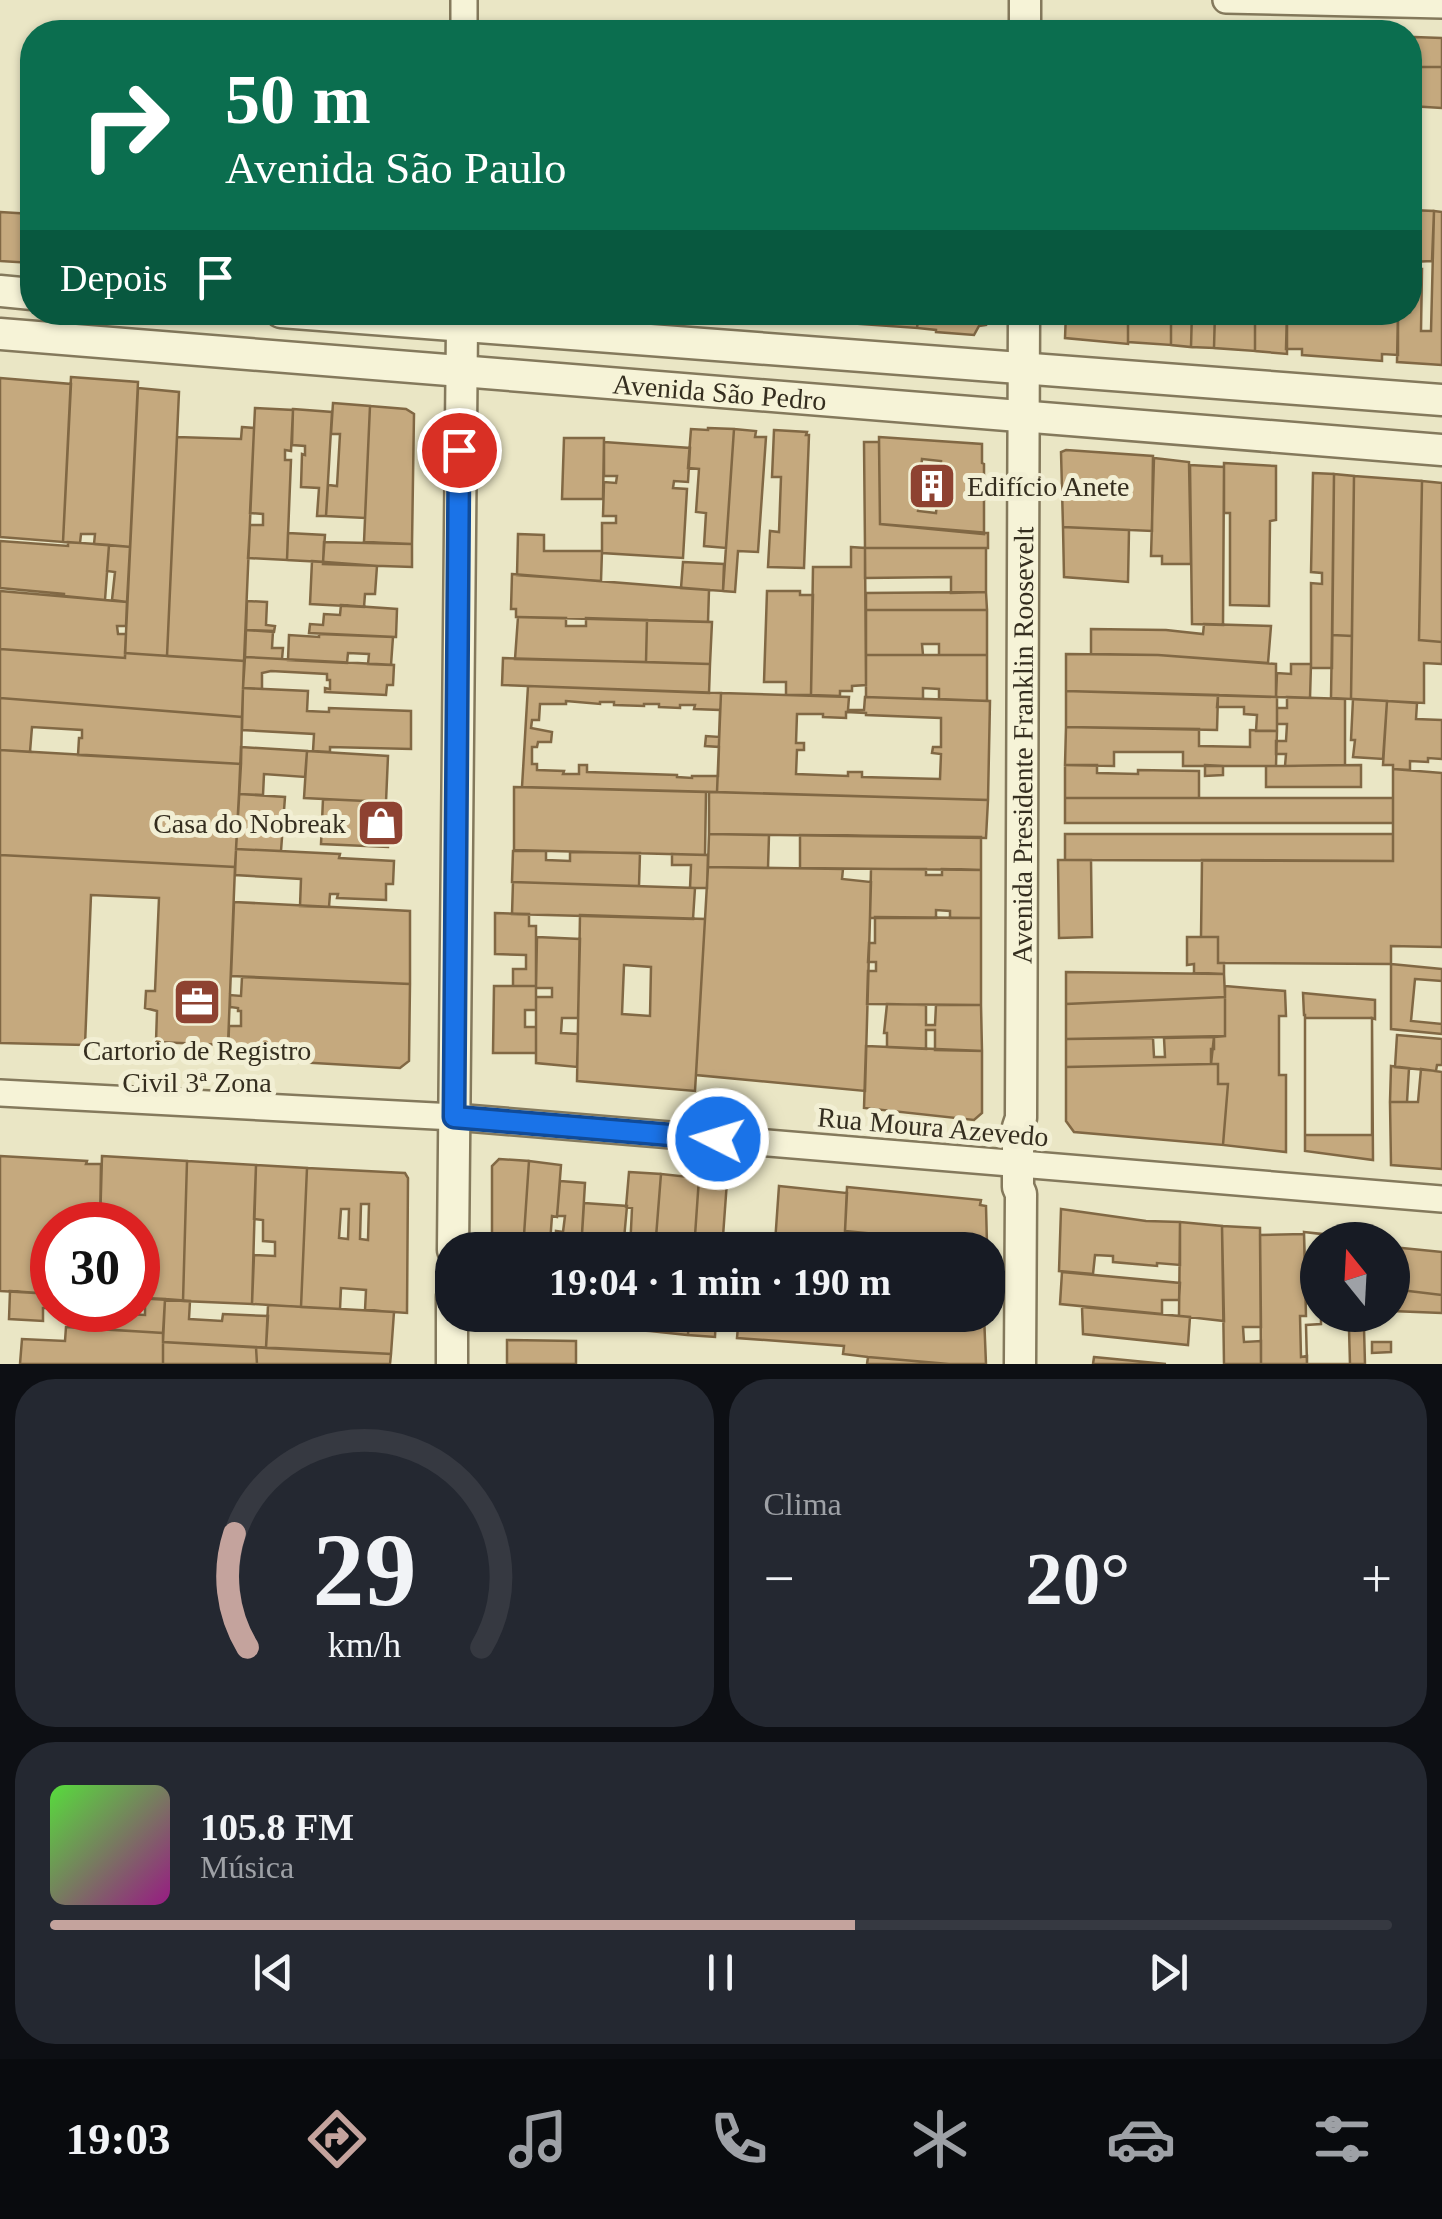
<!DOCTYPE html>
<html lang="pt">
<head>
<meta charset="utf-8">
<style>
	body { margin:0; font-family:"Times New Roman",serif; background:#242831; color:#f1f3f6; height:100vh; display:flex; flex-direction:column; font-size:38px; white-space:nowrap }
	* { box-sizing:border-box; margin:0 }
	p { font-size:32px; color:#9ea1a6 }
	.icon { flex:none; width:55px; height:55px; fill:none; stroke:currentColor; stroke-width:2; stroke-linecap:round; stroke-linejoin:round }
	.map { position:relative; height:1364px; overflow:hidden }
	.sheet { display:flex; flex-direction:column; gap:15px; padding:15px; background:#0d0f14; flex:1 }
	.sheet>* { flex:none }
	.hud { position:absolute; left:20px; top:20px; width:1402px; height:305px; border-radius:40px; box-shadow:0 2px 8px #0004; background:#0b6e4f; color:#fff; overflow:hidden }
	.needle { width:65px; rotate:342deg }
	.fabs { position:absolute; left:1300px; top:1222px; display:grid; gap:20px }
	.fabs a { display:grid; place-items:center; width:110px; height:110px; border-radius:50%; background:#171b24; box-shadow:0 2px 8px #0004; font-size:50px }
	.speed { position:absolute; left:30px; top:1202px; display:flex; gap:20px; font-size:50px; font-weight:700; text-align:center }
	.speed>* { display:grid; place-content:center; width:130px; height:130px; border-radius:50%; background:#171b24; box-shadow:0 2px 8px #0004; line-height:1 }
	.speed .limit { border:15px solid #d22; background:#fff; color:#111 }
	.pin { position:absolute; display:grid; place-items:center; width:85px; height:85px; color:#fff; margin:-42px; border:5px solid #fff; border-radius:50%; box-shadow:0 2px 10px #0007 }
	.me { position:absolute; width:110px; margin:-55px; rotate:275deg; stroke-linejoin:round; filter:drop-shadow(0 0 8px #0008) }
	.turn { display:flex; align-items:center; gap:35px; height:210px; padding:0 40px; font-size:45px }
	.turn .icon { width:130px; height:130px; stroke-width:2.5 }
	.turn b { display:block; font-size:70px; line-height:85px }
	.then { display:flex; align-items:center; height:95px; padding:0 40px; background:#0003; gap:20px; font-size:38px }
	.big { font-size:75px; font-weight:700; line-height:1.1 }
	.sheet .tile { flex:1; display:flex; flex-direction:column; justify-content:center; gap:15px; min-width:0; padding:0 35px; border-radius:40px; background:#242831 }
	.sheet .dial { align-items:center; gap:0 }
	.dial svg { height:260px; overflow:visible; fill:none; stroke:#363941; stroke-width:7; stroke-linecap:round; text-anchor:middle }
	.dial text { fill:#f1f3f6; stroke:none }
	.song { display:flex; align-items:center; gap:30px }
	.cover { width:120px; height:120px; border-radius:15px; background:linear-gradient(135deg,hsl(110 70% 55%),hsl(310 70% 35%)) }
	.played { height:10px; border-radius:5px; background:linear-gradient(90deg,#c4a39d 60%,#363941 60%) }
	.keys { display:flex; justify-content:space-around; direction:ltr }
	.heat { display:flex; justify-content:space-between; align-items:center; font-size:55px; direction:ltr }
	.sheet .tiles { flex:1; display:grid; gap:15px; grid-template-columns:1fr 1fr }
	.tile:last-child { grid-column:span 2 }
	.trip { position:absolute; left:435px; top:1232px; width:570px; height:100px; border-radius:40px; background:#171b24; box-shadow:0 2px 8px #0004; font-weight:700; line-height:100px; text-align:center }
	.tab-bar { display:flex; height:160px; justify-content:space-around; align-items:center; background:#090b0e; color:#9ea1a6 }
	.tab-bar .icon { width:70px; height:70px }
	.tab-bar .active { color:#c4a39d }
	.tab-bar b { font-size:45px; color:#f1f3f6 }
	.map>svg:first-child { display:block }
	.building { fill:#c5a97e; stroke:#816844; stroke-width:2.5; fill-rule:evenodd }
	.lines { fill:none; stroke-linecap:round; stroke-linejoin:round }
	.minor-casing { stroke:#84795c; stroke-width:30 }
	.tertiary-casing { stroke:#84795c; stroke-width:35 }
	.minor { stroke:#f6f3d7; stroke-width:25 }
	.tertiary { stroke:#f6f3d7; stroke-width:30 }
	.route-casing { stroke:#114b97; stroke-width:25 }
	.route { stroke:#1a73e8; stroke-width:18 }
	.labels { text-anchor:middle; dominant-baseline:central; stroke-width:10; stroke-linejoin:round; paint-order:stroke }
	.street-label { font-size:28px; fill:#352e1f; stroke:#f2efd4 }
	.poi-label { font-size:28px; fill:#352e1f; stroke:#f2efd4; text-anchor:start }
</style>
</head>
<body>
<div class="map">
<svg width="1442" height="1364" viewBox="0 0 1442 1364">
	<rect width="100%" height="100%" fill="#eae6c5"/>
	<path class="building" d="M521,28L593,29V32H521Z
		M606,29L766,31V32H606Z
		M1414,37L1442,38V67H1410V44H1414Z
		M1410,67H1442V108L1410,106Z
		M1410,135H1414L1412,158L1418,159L1416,185H1410Z
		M1410,210L1434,211L1432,261L1410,262Z
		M1434,211L1442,212V365L1397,362L1398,312H1410V269H1422L1421,331H1431Z
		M0,212L32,214V263L0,261Z
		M710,312H783L782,318Z
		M835,312H919L917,328L834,322Z
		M919,312H986V325L979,326L974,335L936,332V330L917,328Z
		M1066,312H1128V344L1065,338Z
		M1128,312H1171V345L1128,342Z
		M1171,312H1192L1191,347L1171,345Z
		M1192,312H1215L1214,348L1191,347Z
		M1215,312H1255V351L1214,348Z
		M1255,312H1287V354L1255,351Z
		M1287,312H1398V355L1382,354V361L1302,355V349H1286Z
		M71,377L138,382L130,547L94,544L95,534H81L80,543L63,542Z
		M0,378L71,384L63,542L0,537Z
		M138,388L179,392L167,656L125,653Z
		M333,403L370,406L365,518L326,516L328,485L337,486L340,434H331Z
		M370,406L406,409L414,414L412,544L364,542Z
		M255,408L293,410L291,451L285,450V460H291L287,560L248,558L250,525H263V514L250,513Z
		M293,409L332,412L326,516H317L319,488L301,487L302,454L305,455V446L292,445Z
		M242,427L254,428L244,661L167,656L177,437L241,439Z
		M708,428L734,429L726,548L704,546L706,513L696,512L699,469L688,468L691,429L708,430Z
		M734,429L756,431L755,437H766L758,552L738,551L735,592L723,591Z
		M774,430L807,432L806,435H809L804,568L768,567L770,531L779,532L781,477H772Z
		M879,437L982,444V463L984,464V534L880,524ZM922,459L941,461L939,483L920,481ZM920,489L938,490L936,513L918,511Z
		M564,438H604L603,499H562Z
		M604,442L690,448L688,482L674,481L673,488L687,489L683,558L602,553V523H616V516H603L604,482L616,483L617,476H604Z
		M864,442H879L880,524L988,533V548H865Z
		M1066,450L1153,456L1152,531L1063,527L1061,452Z
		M1154,458L1189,462L1191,564H1162V556H1151Z
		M1224,463L1276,466V520L1270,521L1269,606L1230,605V513H1224Z
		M1190,465L1224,467L1223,625L1192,624Z
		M1313,473L1334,474L1332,668H1311V583L1322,584V573L1311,572Z
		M1334,474L1354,476L1352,636L1332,635Z
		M1354,476L1422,481L1419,640L1442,642V664L1424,663V703L1351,699Z
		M1422,481L1442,483V642L1419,640Z
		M1063,527L1129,530L1128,582L1064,577Z
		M288,533L325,535L323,562L287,560Z
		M518,534L544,535V551H602L601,581L517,575Z
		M0,541L68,546V542L109,545L105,600L64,596V594L0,588Z
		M324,542L412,544V567L323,564Z
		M109,545L130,547L127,602L112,600L115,572L107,571Z
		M851,547L865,548L866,685L852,686V691H840V696L811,695L813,567H851Z
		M865,548H986V592L951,593V577L865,578Z
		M312,561L377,566L375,594H365L364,607L310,604Z
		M683,562L724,564L723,591L681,588Z
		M512,574L709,590L708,622L516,617V609H511Z
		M0,591L127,602L126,626H117L118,634H126L125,658L0,649Z
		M767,591H800V595H813L811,695H786V682H764Z
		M986,592L987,610H866V593Z
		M247,601L267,602L266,625L275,626L274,632L246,630Z
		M341,605L397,609L396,637L309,633L310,624L323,625L324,614L340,615Z
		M866,610H987V655H939V644H922L923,655H866Z
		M518,617L566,618V626H586V618L647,620L646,662L515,659Z
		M647,620L712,622L710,664L646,662Z
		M1204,624L1271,626L1268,663L1158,655L1091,654V629L1166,630L1203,634Z
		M246,630L273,631L272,648H283L282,659L245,657Z
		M319,634L393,637L391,665L368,664L369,654L348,653L347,663L288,660L289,635L319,637Z
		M1332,635L1352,636L1351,699L1331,698Z
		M0,649L125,658V653L244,661L242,717L0,698Z
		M1066,654L1158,655L1276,664V697L1066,691Z
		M866,655H987V701L939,699V689L923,688V699L866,697Z
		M245,657L394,665L393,685H387L386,695L325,692V688L330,689V680H327V674L271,671L262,673V689L243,688Z
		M503,658L710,664L709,693L502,685Z
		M1291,664H1311L1310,698L1276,697L1277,673L1291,674Z
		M528,686L721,693L717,792L522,787Z
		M243,688L308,691L307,711L329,712V708L411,711V749L330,747V752L313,751L314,734L242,730Z
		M1066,691L1218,695L1217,730L1066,727Z
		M721,693L849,697L848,710H864L865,697L990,701L988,800L717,792Z
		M1218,695L1277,697V731H1256L1257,715L1244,714V707H1217Z
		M1287,697L1345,699V765L1285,766L1286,754H1276V741H1286L1287,724H1277V708H1287Z
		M0,698L242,717L241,764L78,755L79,738H82V730L32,727L30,752L0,750Z
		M1353,699L1387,701L1383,759L1353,757L1355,740H1351Z
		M566,701L600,704V702H614V705L644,706V704H659V707L680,708V705H695L694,709L720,710L719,737L706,736L705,746L719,747L718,776H692V778L677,777V775L587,772V765H579V774H563L564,771L537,770V764H532V747H537L538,742H551L552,732L531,728L532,720H539L540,704H566Z
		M1387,701L1417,703L1416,719L1442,720V759L1428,758V762L1410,761V770L1393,769V765H1383Z
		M846,712L866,713V715L941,718V747H933L932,753L941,754L940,779L862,777V772H848V776L796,774L797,750H804V743H796L797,714H823V717L846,718Z
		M1066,727L1199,729V746L1250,747V730L1277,731L1276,766H1183V752H1114V766L1065,765Z
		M241,747L307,751L305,777L264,774L263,795L239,794Z
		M0,750L241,764L235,867L0,855Z
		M307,751L388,756L386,802L304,798Z
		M1065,765H1097V773L1138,774V770L1199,771V798H1065Z
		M1205,765L1223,766V775L1205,776Z
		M1361,765V787H1266V766Z
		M1393,769L1442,773V947L1391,946V964L1218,963V937H1201L1202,860L1393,861Z
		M514,787L706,792L705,855L514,850Z
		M709,792L988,800L986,838L709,834Z
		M239,794L285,797L281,851L236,849Z
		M1065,798H1393V823H1065Z
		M323,799L386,802V807L395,808L393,836H389L388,847L321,844Z
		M709,834L769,835L768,868L708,867Z
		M1065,834H1393V861L1065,860Z
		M800,835L981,837V870L800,868Z
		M236,849L340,854L339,858L394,861L393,884H386V900L337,898L338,894H330L329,907L300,906L301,879L235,875Z
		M513,851H546V860L570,861V852L640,853L639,886L512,882Z
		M672,854L708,855L707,888H690L691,865H672Z
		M0,855L235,867L228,1045L156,1042L157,1011L145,1008L146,991H155L159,898L91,895L85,1045L0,1043Z
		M1058,860H1091L1092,937L1059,938Z
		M708,867L843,869L842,879L871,882L865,1091L696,1075Z
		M871,869H926V875H942V869L981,870V918H950V911L936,910V918H870Z
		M513,882L695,888L693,919L512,914Z
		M234,902L410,911V984L231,976Z
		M495,913L529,914V926H536V986H513V969H526V955L495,954Z
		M580,915L705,919L695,1091L577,1081ZM624,965L651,967L650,1016L622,1014Z
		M875,917L981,918V1005L867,1004L868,971H876V962H868L869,943H875Z
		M537,937L580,939L578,1018H562L561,1033L578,1034L577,1067L536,1063V997H552V988H536Z
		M1187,937H1218V963H1224V974L1194,973V964L1187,965Z
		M1391,964L1442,969V1034L1391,1029Z
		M1066,972L1224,974L1225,997L1066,1004Z
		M242,977L410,984L409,1061L400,1068L228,1058L229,1026H241V1011H238V1008L230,1007V995L241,996Z
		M1415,979L1442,981V1024L1411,1021Z
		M494,986H536V1010H525V1027H536V1053H493Z
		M1225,986L1285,991L1286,1016H1279V1075H1286V1152L1223,1145L1228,1084H1218V1064H1211V1049H1214V1037L1225,1036Z
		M1303,993L1375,1000V1019L1372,1018L1373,1160L1305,1151V1015H1304Z
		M1225,997V1036L1066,1039V1004Z
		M887,1004L926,1005V1025H935L936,1005H981L982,1051L935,1050V1030H926V1049L887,1047V1033H884Z
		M1305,1018H1372V1135H1305Z
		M1397,1035L1442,1039V1065H1437L1436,1071L1395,1067Z
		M1214,1037L1211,1064L1066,1067V1039L1153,1038L1154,1057H1165L1164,1038Z
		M866,1046L982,1051V1113L974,1120L864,1108Z
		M1211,1064H1218V1084H1228L1223,1145L1074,1132L1066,1121V1067Z
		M1391,1066L1409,1068L1407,1102H1390Z
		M1421,1069L1442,1072V1169L1391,1165L1390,1102H1418Z
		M0,1156L87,1161L86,1164H101L100,1225H52V1294L0,1291Z
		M102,1156L187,1161L183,1301L138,1298V1225H100Z
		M499,1159L529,1161L523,1250H492V1166Z
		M187,1161L256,1165L252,1304L183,1301Z
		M529,1161L561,1165L557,1217L552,1216L550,1243H556L555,1250H523Z
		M256,1165L307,1168L301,1307L252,1304L254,1255L275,1256V1242L263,1241V1220L254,1219Z
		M307,1168L405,1173L408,1178L407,1313L365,1310L366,1290L341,1288L340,1309L301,1307ZM361,1204H369L368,1240L360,1239ZM341,1209H349L348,1239L339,1238Z
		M629,1172L661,1174L655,1250H630L632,1208L626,1207Z
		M661,1174L699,1178L694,1250H655Z
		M699,1178L727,1181L722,1250H694Z
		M560,1181L585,1183L581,1250H555L556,1231L563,1232L565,1216H557Z
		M779,1186L847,1193L844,1250H743L744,1241L775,1243Z
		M847,1187L981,1200L980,1205L986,1206L987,1245L845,1231Z
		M584,1203L627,1206L623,1250H581Z
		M1061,1209L1146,1221L1180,1222V1265L1157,1263V1266L1113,1262V1256L1095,1255L1093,1274L1059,1271Z
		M1180,1222L1222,1226L1224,1321L1179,1316Z
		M1222,1226L1260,1228L1261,1327H1243L1244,1342L1261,1341V1364H1224Z
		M845,1231L877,1234L875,1250H844Z
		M1304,1232L1346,1237V1240H1318V1303H1306Z
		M1304,1232L1361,1238L1318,1240V1303H1306Z
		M1304,1234L1306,1316H1300L1301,1357L1307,1356V1364H1261L1260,1235Z
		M947,1241L987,1245V1250H946Z
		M887,1244L937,1249V1250H886Z
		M1392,1247L1442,1252V1295L1392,1289Z
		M1062,1272L1180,1283L1179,1300H1162V1314L1060,1304Z
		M1392,1289L1442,1295V1313L1392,1311Z
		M10,1291L52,1294V1308H43V1321L9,1319Z
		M145,1298L165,1299L163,1333L80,1328L81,1318L106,1320V1313L120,1314V1310H130L129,1314L145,1315Z
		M165,1299L190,1301L189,1319L222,1321L223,1314L268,1316L266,1348L163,1342Z
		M268,1305L394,1312L391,1354L266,1348Z
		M1082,1307L1190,1317L1188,1345L1083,1334Z
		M576,1315H618L617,1329L576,1326Z
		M618,1315H651L649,1331L617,1329Z
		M689,1315H716L715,1337L688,1335Z
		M739,1315H984L986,1364H949L868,1357L843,1354L844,1346L737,1338Z
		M1321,1315H1344L1345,1329H1349L1350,1364H1307L1306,1325L1321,1324Z
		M1321,1315H1344L1345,1329L1364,1328L1365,1364H1307L1306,1325L1321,1324Z
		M650,1318L689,1320L688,1335L649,1331Z
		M66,1327L163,1333V1364H20L22,1339L65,1341Z
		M507,1340L576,1341V1364H507Z
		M163,1342L256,1347L257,1364H163Z
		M1372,1342H1391V1352L1372,1353Z
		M256,1347L391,1354L390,1364H257Z
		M868,1357L949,1364H867Z
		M1094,1357L1166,1364H1093Z"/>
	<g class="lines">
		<g class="minor-casing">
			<path id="minor" d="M1226,0L1442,5
				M464,32V0
				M0,1093L454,1117L1442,1199"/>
		</g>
		<g class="tertiary-casing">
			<g id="tertiary">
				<path d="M1025,32V0"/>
				<path d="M0,291L32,294"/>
				<path d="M281,312L1442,400"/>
				<path id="s1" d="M0,334L1442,450"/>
				<path d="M453,1250L462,326"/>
				<path d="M452,1364V1297"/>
				<path id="s2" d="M1020,1364L1021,1194L1018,1187V1127L1021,1118L1024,312"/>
			</g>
		</g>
		<use href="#minor" class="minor"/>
		<use href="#tertiary" class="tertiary"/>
	</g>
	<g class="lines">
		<g class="route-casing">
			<path id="route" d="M459,450L454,1117L718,1139"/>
		</g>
		<use href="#route" class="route"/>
	</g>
	<defs>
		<g id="building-square" transform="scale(2.5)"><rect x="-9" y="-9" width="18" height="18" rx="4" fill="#8e4231" stroke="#f2efd4"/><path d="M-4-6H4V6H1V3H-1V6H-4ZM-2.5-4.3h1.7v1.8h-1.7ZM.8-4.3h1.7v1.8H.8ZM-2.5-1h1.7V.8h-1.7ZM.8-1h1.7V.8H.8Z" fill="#fff"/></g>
		<g id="shop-square" transform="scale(2.5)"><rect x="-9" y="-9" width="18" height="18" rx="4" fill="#8e4231" stroke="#f2efd4"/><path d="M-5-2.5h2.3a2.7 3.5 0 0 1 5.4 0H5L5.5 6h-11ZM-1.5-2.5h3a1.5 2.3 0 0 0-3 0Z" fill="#fff"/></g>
		<g id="office-square" transform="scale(2.5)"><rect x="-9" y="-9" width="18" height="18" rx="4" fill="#8e4231" stroke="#f2efd4"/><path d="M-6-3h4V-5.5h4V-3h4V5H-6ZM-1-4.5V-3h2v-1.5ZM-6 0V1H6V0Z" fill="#fff"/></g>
	</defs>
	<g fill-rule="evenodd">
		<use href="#building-square" x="932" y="486"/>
		<use href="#shop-square" x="381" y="823"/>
		<use href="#office-square" x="197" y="1002"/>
	</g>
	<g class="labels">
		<g class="street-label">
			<text stroke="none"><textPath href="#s1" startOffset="722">Avenida São Pedro</textPath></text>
			<text stroke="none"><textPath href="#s2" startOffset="620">Avenida Presidente Franklin Roosevelt</textPath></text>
			<text transform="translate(933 1127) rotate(5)">Rua Moura Azevedo</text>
		</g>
		<g class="poi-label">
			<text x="967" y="486">Edifício Anete</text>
			<text x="346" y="823" text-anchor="end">Casa do Nobreak</text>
			<text x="197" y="1050" text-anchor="middle">Cartorio de Registro<tspan x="197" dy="32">Civil 3ª Zona</tspan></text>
		</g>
	</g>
</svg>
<div class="fabs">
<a><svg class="needle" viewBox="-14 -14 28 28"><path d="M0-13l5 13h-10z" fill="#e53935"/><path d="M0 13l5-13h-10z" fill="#9ea1a6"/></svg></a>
</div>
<div class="speed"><div class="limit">30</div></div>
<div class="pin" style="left:459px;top:450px;background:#d93025"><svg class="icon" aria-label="arrive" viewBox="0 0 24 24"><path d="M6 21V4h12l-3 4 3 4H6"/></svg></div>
<svg class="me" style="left:718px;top:1139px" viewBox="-20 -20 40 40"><circle r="17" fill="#1a73e8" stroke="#fff" stroke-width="3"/><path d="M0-11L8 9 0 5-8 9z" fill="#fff"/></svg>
<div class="trip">19:04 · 1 min · 190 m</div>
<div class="hud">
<div class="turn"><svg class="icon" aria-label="right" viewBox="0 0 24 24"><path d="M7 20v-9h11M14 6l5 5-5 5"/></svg><div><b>50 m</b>Avenida São Paulo</div></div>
<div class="then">Depois<svg class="icon" aria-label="arrive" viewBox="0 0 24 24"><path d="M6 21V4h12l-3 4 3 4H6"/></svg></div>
</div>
</div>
<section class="sheet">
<div class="tiles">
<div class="tile dial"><svg viewBox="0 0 100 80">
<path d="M14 69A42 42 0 1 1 86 69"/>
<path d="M14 69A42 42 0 0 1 10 34" stroke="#c4a39d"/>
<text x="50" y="56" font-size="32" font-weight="700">29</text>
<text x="50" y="72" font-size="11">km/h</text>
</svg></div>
<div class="tile"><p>Clima</p>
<div class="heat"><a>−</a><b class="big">20°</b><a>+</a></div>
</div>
<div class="tile">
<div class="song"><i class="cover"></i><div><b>105.8 FM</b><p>Música</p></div></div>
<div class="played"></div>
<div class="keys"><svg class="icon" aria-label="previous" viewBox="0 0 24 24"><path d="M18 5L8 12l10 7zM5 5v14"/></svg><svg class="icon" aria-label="pause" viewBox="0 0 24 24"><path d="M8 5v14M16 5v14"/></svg><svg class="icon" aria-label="next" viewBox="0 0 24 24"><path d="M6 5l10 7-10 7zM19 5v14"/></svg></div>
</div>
</div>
</section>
<nav class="tab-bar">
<b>19:03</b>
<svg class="icon active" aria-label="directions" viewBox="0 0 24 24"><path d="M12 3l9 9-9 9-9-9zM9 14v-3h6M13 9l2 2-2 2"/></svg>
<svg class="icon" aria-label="music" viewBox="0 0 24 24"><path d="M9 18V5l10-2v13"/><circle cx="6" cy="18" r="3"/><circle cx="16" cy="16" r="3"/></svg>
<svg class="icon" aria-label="phone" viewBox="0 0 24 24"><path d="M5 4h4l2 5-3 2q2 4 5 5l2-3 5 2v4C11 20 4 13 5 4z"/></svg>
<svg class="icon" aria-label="climate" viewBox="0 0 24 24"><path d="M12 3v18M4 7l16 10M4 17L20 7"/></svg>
<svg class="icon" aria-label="car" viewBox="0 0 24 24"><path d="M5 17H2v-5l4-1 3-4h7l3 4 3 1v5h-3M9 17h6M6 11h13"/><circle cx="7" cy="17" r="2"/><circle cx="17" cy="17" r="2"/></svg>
<svg class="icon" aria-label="filters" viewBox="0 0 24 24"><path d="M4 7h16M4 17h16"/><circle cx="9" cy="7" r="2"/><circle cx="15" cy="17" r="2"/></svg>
</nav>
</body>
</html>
